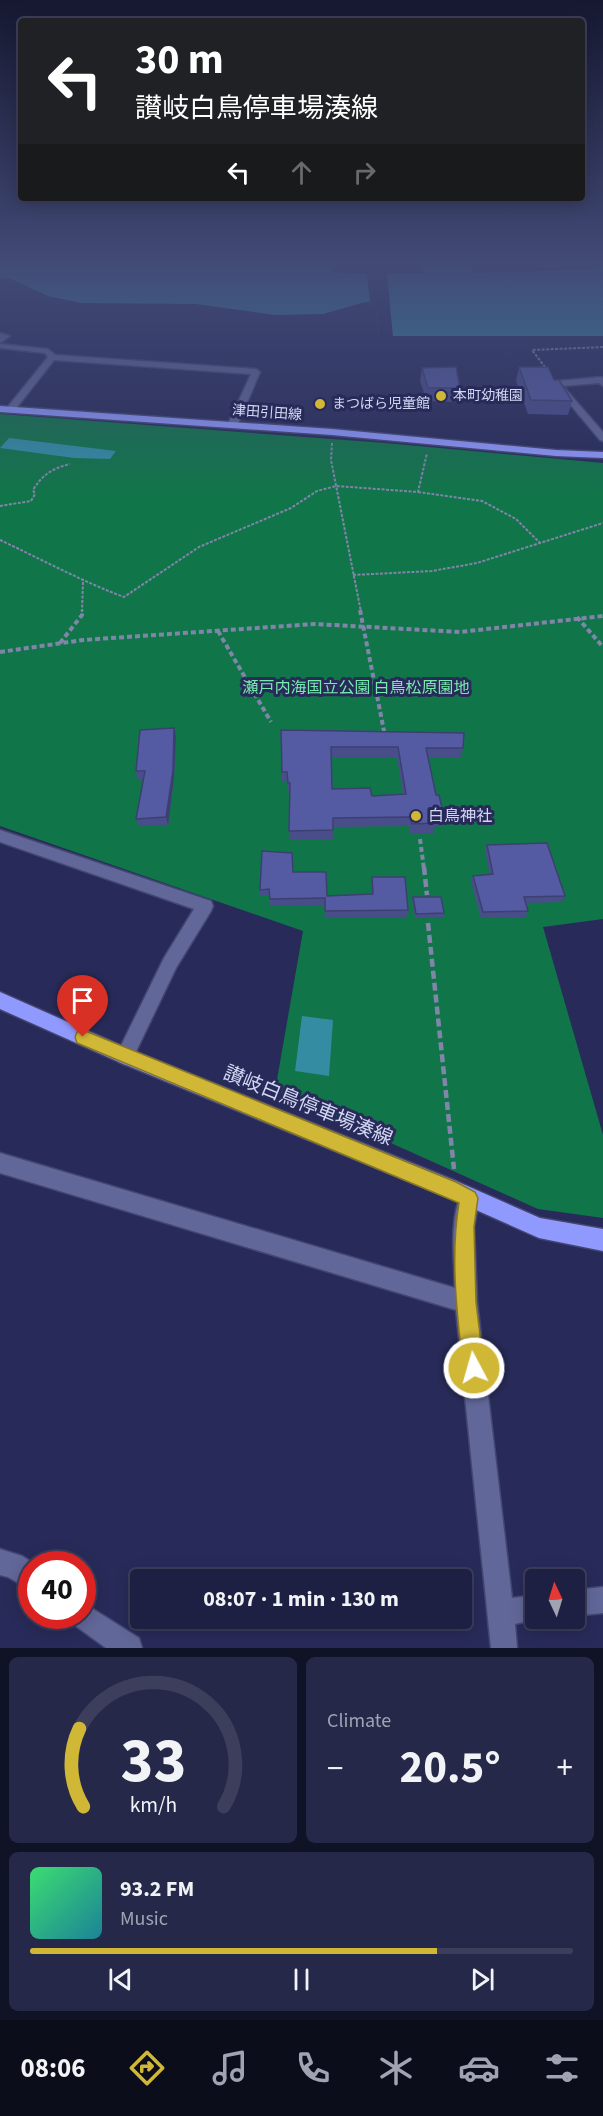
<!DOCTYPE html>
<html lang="en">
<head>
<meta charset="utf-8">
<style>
	body { margin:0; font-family:"Source Sans 3","Noto Sans JP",sans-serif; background:#26284a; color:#f1f3f6; height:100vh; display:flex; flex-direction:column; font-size:22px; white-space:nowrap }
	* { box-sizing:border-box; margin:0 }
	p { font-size:20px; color:#a1a3b2 }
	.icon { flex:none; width:33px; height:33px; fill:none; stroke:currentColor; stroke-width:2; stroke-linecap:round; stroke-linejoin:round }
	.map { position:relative; height:1648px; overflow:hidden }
	.panel { display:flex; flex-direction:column; gap:9px; padding:9px; background:#101225; flex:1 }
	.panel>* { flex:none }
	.banner { position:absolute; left:18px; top:18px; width:567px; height:183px; border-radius:6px; box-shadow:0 3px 15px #0003,0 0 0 2px #3c3e5c; background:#202124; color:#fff; overflow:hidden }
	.needle { width:39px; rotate:356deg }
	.controls { position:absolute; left:525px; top:1569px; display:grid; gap:12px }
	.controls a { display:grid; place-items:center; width:60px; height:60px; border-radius:6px; background:#1e2043; box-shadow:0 3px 15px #0003,0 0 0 2px #3c3e5c; font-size:30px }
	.speed { position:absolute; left:18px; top:1551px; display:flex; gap:12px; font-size:30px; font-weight:700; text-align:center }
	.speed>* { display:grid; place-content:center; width:78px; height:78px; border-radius:50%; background:#1e2043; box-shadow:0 3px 15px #0003,0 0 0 2px #3c3e5c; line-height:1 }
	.speed .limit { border:9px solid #d22; background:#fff; color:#111 }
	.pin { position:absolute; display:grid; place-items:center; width:51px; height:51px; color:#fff; margin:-62px -26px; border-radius:50% 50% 50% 0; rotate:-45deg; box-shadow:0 0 6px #0007 }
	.pin .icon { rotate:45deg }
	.me { position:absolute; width:66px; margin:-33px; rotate:354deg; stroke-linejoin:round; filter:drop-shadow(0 0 4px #0008) }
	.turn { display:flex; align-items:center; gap:21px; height:126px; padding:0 18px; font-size:27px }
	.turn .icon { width:78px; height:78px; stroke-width:2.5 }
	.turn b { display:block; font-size:42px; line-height:51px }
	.lanes { display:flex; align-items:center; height:57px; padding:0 18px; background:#0003; justify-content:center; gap:30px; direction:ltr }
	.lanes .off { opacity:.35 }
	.big { font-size:45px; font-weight:700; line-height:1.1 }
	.panel .card { flex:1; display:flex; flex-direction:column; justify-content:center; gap:9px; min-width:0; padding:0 21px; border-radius:9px; background:#26284a }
	.panel .dial { align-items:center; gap:0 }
	.dial svg { height:156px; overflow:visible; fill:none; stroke:#3c3e5c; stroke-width:7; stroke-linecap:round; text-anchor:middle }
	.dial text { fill:#f1f3f6; stroke:none }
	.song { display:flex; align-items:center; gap:18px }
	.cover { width:72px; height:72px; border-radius:9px; background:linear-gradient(135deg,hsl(140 70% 55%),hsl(190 70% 35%)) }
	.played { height:6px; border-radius:3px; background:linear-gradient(90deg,#d0b736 75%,#3c3e5c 75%) }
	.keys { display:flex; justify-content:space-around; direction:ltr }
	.heat { display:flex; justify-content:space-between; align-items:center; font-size:33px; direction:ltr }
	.panel .tiles { flex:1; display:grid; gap:9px; grid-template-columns:1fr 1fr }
	.card:last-child { grid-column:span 2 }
	.trip { position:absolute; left:130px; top:1569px; width:342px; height:60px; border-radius:6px; background:#1e2043; box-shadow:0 3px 15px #0003,0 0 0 2px #3c3e5c; font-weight:700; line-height:60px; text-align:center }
	.menu { display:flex; height:96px; justify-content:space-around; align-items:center; background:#0c0d1b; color:#a1a3b2 }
	.menu .icon { width:42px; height:42px }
	.menu .selected { color:#d0b736 }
	.menu b { font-size:27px; color:#f1f3f6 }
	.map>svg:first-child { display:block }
	.forest { fill:#11754a }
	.water { fill:#348ca3 }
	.pier { fill:#282b59 }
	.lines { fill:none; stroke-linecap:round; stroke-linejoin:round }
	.minor-casing { stroke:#434672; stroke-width:3 }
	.major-casing { stroke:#434672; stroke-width:3 }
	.path-far2 { stroke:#8185aa; stroke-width:2; stroke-dasharray:3 1.5; stroke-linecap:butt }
	.path-far1 { stroke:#8185aa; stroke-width:4; stroke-dasharray:5 3; stroke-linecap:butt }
	.path { stroke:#8185aa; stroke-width:4.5; stroke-dasharray:8 4; stroke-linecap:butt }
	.minor { fill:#616798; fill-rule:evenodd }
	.major { fill:#909afe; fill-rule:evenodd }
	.wall { fill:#494e8b; fill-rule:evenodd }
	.shaded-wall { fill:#3c4071 }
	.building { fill:#555ba2; stroke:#3c4071; stroke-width:1.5; fill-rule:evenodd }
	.route { fill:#d0b736; stroke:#877723; stroke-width:1.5 }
	.poi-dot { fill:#d0b736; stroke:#282b59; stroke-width:2 }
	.labels { text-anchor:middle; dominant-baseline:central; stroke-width:6; stroke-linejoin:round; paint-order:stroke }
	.far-poi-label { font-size:14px; fill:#d1d6f3; stroke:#282b59; text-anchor:start }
	.far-street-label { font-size:14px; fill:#d1d6f3; stroke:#282b59 }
	.park-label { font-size:16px; fill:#76ecac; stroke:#282b59 }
	.poi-label { font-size:16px; fill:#d1d6f3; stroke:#282b59; text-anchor:start }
	.near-street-label { font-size:20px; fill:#d1d6f3; stroke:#282b59 }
</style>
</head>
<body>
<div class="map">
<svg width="603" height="1648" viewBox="0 0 603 1648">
	<rect width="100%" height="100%" fill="#282b59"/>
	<path class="forest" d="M0,414L385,443L603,463V919L543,927L603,1135V1218L538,1209L275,1091L303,931L0,826Z"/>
	<path class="water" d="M0,265H603V336H379L375,302H365L323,314L275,315L196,304L81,303L48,296L11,279L0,278Z
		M9,438L116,451L110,459L74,458L0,448Z
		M302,1016L333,1020L329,1076L295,1071Z"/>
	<path class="pier" d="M333,265H421L423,274H387L393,336H379L375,303L370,302L367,274L332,272Z
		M470,265H595L598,269L474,273Z"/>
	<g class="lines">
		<g class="minor-casing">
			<path id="minor" d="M0,333L10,336L0,343Z
				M0,344L48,349L55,355L256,369L260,372L238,424L233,427L228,424L251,374L54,360L14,411L11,412L6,409L48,357L45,353L0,348Z
				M601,377L603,378V386L599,383L563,386L603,432V441L600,440L553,384L557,381Z
				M0,830L211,901L213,906L211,911L176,968L131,1062L125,1065L119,1062L116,1056L164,958L194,909L0,842Z
				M0,1153L455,1288C454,1256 449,1221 462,1191L469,1188L476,1191L479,1198L474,1227L477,1302L512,1598L536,1595V1618H542L515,1624L517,1648H491L456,1310L0,1173Z
				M0,1549L22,1556L35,1564H32V1591L8,1577L0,1575Z
				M603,1587V1613L574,1616V1590Z
				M82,1602L139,1638L142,1648H106L73,1624L69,1616H82Z"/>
		</g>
		<g class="major-casing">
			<path id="major" d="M0,406L332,429L556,450L603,452V458L556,456L332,435L0,412Z
				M0,992L131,1050L456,1181L540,1218L603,1229V1251L539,1238L449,1198L119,1062L0,1009Z"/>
		</g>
		<path class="path-far2" d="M548,371L532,350L603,347
			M332,443L331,460L361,612
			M418,492L482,501L516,519L540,543
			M0,506L31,501L35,494L33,490C42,475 53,468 70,464
			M0,540C41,559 81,581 124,597L199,547L291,508L317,491L336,486L418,492L427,453
			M353,575L432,571L477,563L603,523
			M82,612L83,582"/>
		<path class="path-far1" d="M360,610L385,736
			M577,617L603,647
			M218,631L271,722
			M60,643L82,615V610
			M0,652L83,640L315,624L460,632L603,616
			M420,839L424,869"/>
		<path class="path" d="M424,867L427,895
			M428,923L454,1169"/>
		<use href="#minor" class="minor"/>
		<use href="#major" class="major"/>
	</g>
	<path class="wall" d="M519,367L554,380L572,401L568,415L528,414L516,381Z
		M422,368L460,388L458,402L427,401L420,381Z
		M174,728L176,736L174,778L168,825L138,826L136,819L144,779H137L136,771Z
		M281,730L463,748L461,758H428L436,795L444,817L442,826L434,827L433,833L410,834L409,826L333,827V839L290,840V792H288L287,782H282ZM331,757H397L403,794L372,796L332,789Z
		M487,845L565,896L562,902L526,903L528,911L525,917L481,918L471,882L473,876L490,875L485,851Z
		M293,872L327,896L372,894L371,884L372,877L408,910L407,917H325V905H270V896H260V890Z
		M413,897L444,913V917H415L412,901Z"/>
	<path class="shaded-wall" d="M174,728L176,736L174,778L168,825L166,817Z"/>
	<path class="building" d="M456,367L460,388H428L422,368Z
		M519,367H548L554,380H559L572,401L531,400Z
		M174,728L173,770L166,817L136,819L145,771H136L140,730Z
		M281,730L464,733L463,748H426L436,795H439L444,817H434L435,823L412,824L410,817L333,818V830L289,831L290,783H288L287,772H282ZM331,747H398L406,794L372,796L370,788L332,789Z
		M547,843L565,896L524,897L528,911L483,912L473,876L493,874L487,845Z
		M262,851L292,853L293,872H326L327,896L373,894L372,877H405L408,910L325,911V898L270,899L269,889L260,890Z
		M413,897H441L444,913L416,914Z"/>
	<linearGradient id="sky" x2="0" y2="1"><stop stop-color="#161831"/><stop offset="0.53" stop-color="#424a76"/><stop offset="1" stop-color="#424a76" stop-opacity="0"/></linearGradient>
	<rect width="603" height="496" fill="url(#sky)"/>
	<path class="route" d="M83,1030L456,1182L475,1192L478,1198L474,1227L476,1302L484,1368L481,1376L474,1379L466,1376L463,1368C457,1314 450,1257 459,1203L77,1043L75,1037L77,1032Z"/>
	<g class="poi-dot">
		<circle cx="441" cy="396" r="6"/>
		<circle cx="320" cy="404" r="6"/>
		<circle cx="416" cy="816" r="6"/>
	</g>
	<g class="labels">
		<g class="far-poi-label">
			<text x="453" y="396">本町幼稚園</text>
			<text x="332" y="404">まつばら児童館</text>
		</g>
		<g class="far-street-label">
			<text transform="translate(267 413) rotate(4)">津田引田線</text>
		</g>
		<g class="park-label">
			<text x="356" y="688">瀬戸内海国立公園 白鳥松原園地</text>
		</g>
		<g class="poi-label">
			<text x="428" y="816">白鳥神社</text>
		</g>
		<g class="near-street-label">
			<text transform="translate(308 1106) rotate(22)">讃岐白鳥停車場湊線</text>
		</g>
	</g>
</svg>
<div class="controls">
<a><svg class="needle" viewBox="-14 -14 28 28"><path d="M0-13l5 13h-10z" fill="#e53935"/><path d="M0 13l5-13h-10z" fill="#a1a3b2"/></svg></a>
</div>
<div class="speed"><div class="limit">40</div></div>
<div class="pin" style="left:83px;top:1037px;background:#d93025"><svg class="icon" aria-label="arrive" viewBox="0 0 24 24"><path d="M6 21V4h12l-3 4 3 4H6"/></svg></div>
<svg class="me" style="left:474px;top:1368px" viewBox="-20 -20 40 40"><circle r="17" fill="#d0b736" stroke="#fff" stroke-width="3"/><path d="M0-11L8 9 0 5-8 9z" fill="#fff"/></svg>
<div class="trip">08:07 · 1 min · 130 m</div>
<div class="banner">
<div class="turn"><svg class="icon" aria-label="left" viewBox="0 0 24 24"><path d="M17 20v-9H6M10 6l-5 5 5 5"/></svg><div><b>30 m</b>讃岐白鳥停車場湊線</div></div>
<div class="lanes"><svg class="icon" aria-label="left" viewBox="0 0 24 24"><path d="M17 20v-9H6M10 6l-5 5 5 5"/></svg><svg class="icon off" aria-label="ahead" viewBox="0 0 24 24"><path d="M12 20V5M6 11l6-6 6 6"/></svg><svg class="icon off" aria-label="right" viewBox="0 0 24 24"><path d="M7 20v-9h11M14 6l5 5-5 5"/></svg></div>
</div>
</div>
<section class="panel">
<div class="tiles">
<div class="card dial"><svg viewBox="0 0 100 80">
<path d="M14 69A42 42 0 1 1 86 69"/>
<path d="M14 69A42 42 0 0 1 12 29" stroke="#d0b736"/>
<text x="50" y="56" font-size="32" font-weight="700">33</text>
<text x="50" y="72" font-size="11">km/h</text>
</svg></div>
<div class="card"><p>Climate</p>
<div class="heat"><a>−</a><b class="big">20.5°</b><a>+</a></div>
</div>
<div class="card">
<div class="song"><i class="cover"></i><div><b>93.2 FM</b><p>Music</p></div></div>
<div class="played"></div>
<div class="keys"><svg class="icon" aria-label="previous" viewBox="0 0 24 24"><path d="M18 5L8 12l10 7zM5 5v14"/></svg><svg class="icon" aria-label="pause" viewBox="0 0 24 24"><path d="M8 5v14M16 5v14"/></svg><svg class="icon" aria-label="next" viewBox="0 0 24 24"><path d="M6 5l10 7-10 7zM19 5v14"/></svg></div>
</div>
</div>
</section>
<nav class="menu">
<b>08:06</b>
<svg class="icon selected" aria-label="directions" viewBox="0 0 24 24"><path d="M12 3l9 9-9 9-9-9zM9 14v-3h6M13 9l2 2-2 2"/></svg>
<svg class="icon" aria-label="music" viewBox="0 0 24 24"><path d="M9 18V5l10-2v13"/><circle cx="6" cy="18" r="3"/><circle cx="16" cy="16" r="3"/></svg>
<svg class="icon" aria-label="phone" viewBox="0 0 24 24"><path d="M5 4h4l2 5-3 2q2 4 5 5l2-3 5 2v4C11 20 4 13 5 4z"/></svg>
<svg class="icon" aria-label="climate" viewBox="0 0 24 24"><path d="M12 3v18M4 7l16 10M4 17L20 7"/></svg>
<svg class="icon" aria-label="car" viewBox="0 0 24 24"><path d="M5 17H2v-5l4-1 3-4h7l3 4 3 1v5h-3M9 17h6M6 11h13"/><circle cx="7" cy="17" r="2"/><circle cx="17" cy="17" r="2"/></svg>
<svg class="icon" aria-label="filters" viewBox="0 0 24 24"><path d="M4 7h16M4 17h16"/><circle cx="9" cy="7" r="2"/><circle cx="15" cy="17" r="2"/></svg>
</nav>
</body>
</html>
